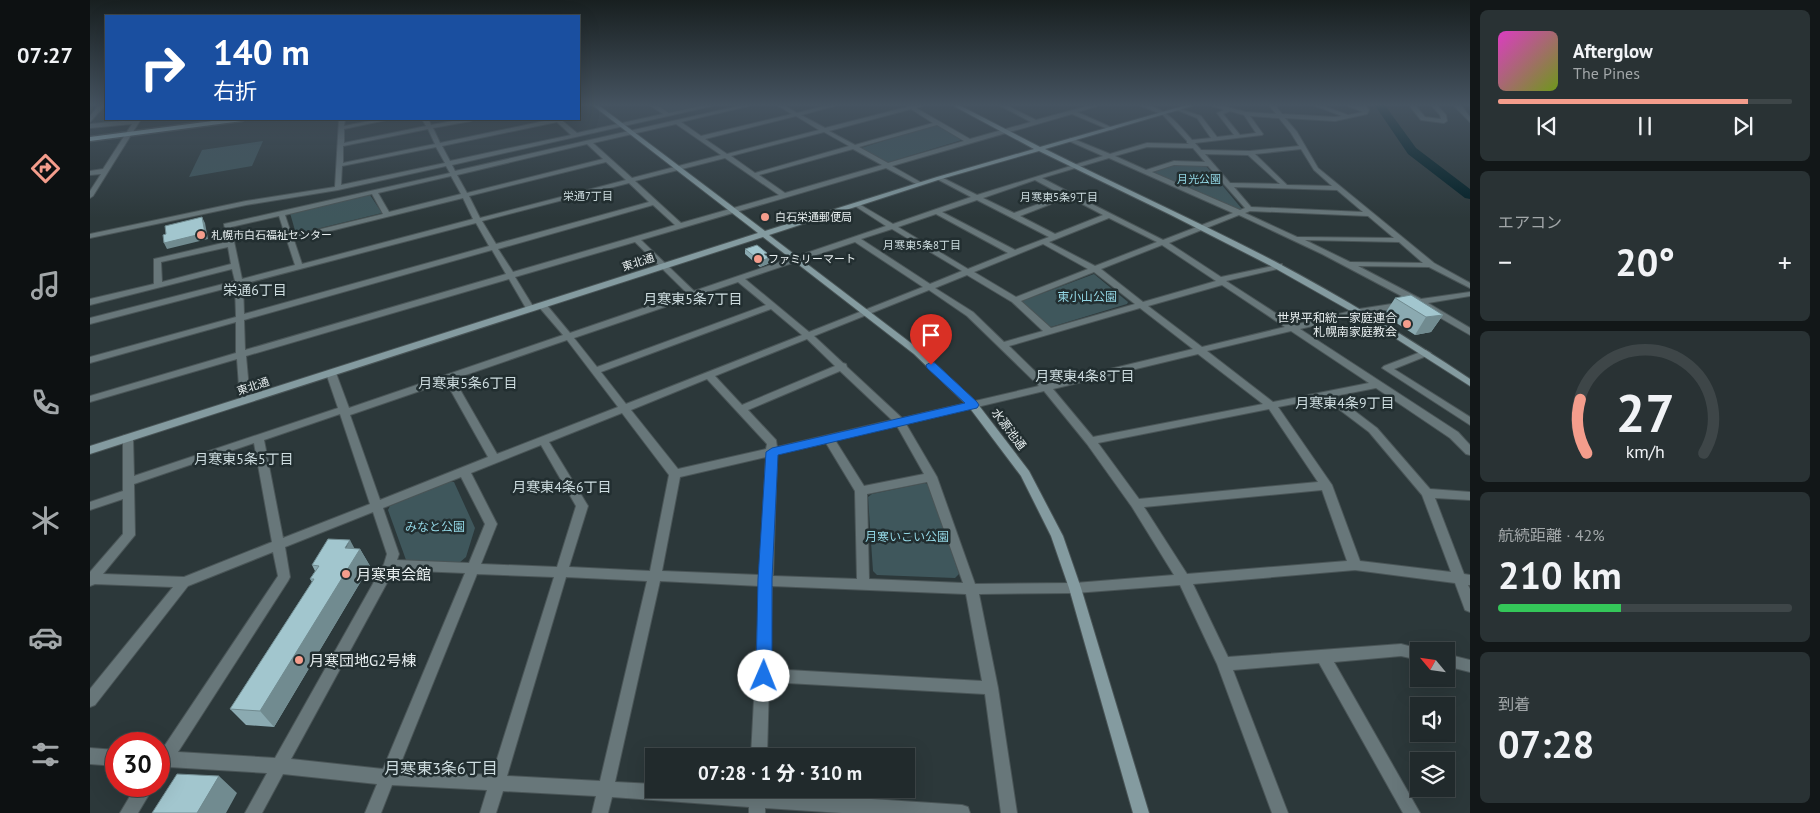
<!DOCTYPE html>
<html lang="ja">
<head>
<meta charset="utf-8">
<style>
	body { margin:0; font-family:"PT Sans","Noto Sans JP",sans-serif; background:#293234; color:#f1f3f6; height:100vh; display:flex; flex-direction:column; font-size:19px; white-space:nowrap }
	* { box-sizing:border-box; margin:0 }
	p { font-size:16px; color:#a2a7a9 }
	.icon { flex:none; width:28px; height:28px; fill:none; stroke:currentColor; stroke-width:2; stroke-linecap:round; stroke-linejoin:round }
	.map { position:relative; flex:1; overflow:hidden }
	.side { display:flex; flex-direction:column; gap:10px; padding:10px; background:#121718; width:350px }
	.side>* { flex:none }
	.guide { position:absolute; left:15px; top:15px; width:475px; height:105px; border-radius:0px; box-shadow:0 5px 20px #0002,0 0 0 1px #3e4648; background:#1a4fa0; color:#fff; overflow:hidden }
	.needle { width:32px; rotate:299deg }
	.controls { position:absolute; left:1320px; top:642px; display:grid; gap:10px }
	.controls a { display:grid; place-items:center; width:45px; height:45px; border-radius:0px; background:#212a2c; box-shadow:0 5px 20px #0002,0 0 0 1px #3e4648; font-size:25px }
	.speed { position:absolute; left:15px; top:732px; display:flex; gap:10px; font-size:25px; font-weight:700; text-align:center }
	.speed>* { display:grid; place-content:center; width:65px; height:65px; border-radius:50%; background:#212a2c; box-shadow:0 5px 20px #0002,0 0 0 1px #3e4648; line-height:1 }
	.speed .limit { border:8px solid #d22; background:#fff; color:#111 }
	.pin { position:absolute; display:grid; place-items:center; width:42px; height:42px; color:#fff; margin:-51px -21px; border-radius:50% 50% 50% 0; rotate:-45deg; box-shadow:0 0 5px #0007 }
	.pin .icon { rotate:45deg }
	.me { position:absolute; width:55px; margin:-28px; rotate:1deg; stroke-linejoin:round; filter:drop-shadow(0 0 4px #0008) }
	.turn { display:flex; align-items:center; gap:18px; height:105px; padding:0 25px; font-size:22px }
	.turn .icon { width:65px; height:65px; stroke-width:2.5 }
	.turn b { display:block; font-size:35px; line-height:42px }
	.big { font-size:38px; font-weight:800; line-height:1.1 }
	.side .card { flex:1; display:flex; flex-direction:column; justify-content:center; gap:8px; min-width:0; padding:0 18px; border-radius:8px; background:#293234 }
	.side .dial { align-items:center; gap:0 }
	.dial svg { height:130px; overflow:visible; fill:none; stroke:#3e4648; stroke-width:7; stroke-linecap:round; text-anchor:middle }
	.dial text { fill:#f1f3f6; stroke:none }
	.song { display:flex; align-items:center; gap:15px }
	.cover { width:60px; height:60px; border-radius:8px; background:linear-gradient(135deg,hsl(310 70% 55%),hsl(80 70% 35%)) }
	.played { height:5px; border-radius:2px; background:linear-gradient(90deg,#f49d8c 85%,#3e4648 85%) }
	.keys { display:flex; justify-content:space-around; direction:ltr }
	.heat { display:flex; justify-content:space-between; align-items:center; font-size:28px; direction:ltr }
	.charge { height:8px; border-radius:4px; background:linear-gradient(90deg,#34c759 42%,#3e4648 0) }
	.trip { position:absolute; left:555px; top:748px; width:270px; height:50px; border-radius:0px; background:#212a2c; box-shadow:0 5px 20px #0002,0 0 0 1px #3e4648; font-weight:800; line-height:50px; text-align:center }
	main { display:flex; flex:1; min-height:0 }
	.tab-bar { display:flex; flex-direction:column; width:90px; justify-content:space-around; align-items:center; background:#0d1112; color:#a2a7a9 }
	.tab-bar .icon { width:35px; height:35px }
	.tab-bar .active { color:#f49d8c }
	.tab-bar b { font-size:22px; color:#f1f3f6 }
	.map>svg:first-child { display:block }
	.green { fill:#3f575c }
	.lines { fill:none; stroke-linecap:round; stroke-linejoin:round }
	.river { fill:#001f25; fill-rule:evenodd }
	.street-casing { stroke:#4a5557; stroke-width:2 }
	.secondary-casing { stroke:#4a5557; stroke-width:2 }
	.primary-casing { stroke:#4a5557; stroke-width:3 }
	.street { fill:#68777a; fill-rule:evenodd }
	.secondary { fill:#849ba0; fill-rule:evenodd }
	.primary { fill:#99b7be; fill-rule:evenodd }
	.wall { fill:#8baab1 }
	.shaded-wall { fill:#718b90 }
	.building { fill:#a2c6ce; stroke:#718b90 }
	.route { fill:#1a73e8; stroke:#114b97 }
	.poi-dot { fill:#f49d8c; stroke:#222e30; stroke-width:2 }
	.labels { text-anchor:middle; dominant-baseline:central; stroke-width:5; stroke-linejoin:round; paint-order:stroke }
	.far-park-label { font-size:11px; fill:#92d6e4; stroke:#222e30 }
	.far-neighbourhood-label { font-size:11px; fill:#cedde0; stroke:#222e30 }
	.far-poi-label { font-size:11px; fill:#e7eeef; stroke:#222e30; text-anchor:start }
	.far-street-label { font-size:11px; fill:#e7eeef; stroke:#222e30 }
	.park-label { font-size:12px; fill:#92d6e4; stroke:#222e30 }
	.poi-label { font-size:12px; fill:#e7eeef; stroke:#222e30; text-anchor:end }
	.street-label { font-size:12px; fill:#e7eeef; stroke:#222e30 }
	.neighbourhood-label { font-size:14px; fill:#cedde0; stroke:#222e30 }
	.near-poi-label { font-size:15px; fill:#e7eeef; stroke:#222e30; text-anchor:start }
	.near-neighbourhood-label { font-size:16px; fill:#cedde0; stroke:#222e30 }
</style>
</head>
<body>
<main>
<nav class="tab-bar">
<b>07:27</b>
<svg class="icon active" aria-label="directions" viewBox="0 0 24 24"><path d="M12 3l9 9-9 9-9-9zM9 14v-3h6M13 9l2 2-2 2"/></svg>
<svg class="icon" aria-label="music" viewBox="0 0 24 24"><path d="M9 18V5l10-2v13"/><circle cx="6" cy="18" r="3"/><circle cx="16" cy="16" r="3"/></svg>
<svg class="icon" aria-label="phone" viewBox="0 0 24 24"><path d="M5 4h4l2 5-3 2q2 4 5 5l2-3 5 2v4C11 20 4 13 5 4z"/></svg>
<svg class="icon" aria-label="climate" viewBox="0 0 24 24"><path d="M12 3v18M4 7l16 10M4 17L20 7"/></svg>
<svg class="icon" aria-label="car" viewBox="0 0 24 24"><path d="M5 17H2v-5l4-1 3-4h7l3 4 3 1v5h-3M9 17h6M6 11h13"/><circle cx="7" cy="17" r="2"/><circle cx="17" cy="17" r="2"/></svg>
<svg class="icon" aria-label="filters" viewBox="0 0 24 24"><path d="M4 7h16M4 17h16"/><circle cx="9" cy="7" r="2"/><circle cx="15" cy="17" r="2"/></svg>
</nav>
<div class="map">
<svg width="1380" height="813" viewBox="0 0 1380 813">
	<rect width="100%" height="100%" fill="#2c383a"/>
	<path class="green" d="M566,104H620L580,113Z
		M844,125H847L872,140L796,163L771,148Z
		M173,141L162,166L99,177L112,150Z
		M1087,164L1116,166L1152,209L1148,211L1061,173Z
		M280,195L292,213L206,234L200,213Z
		M1004,274L1038,302L1037,304L961,327L932,303V301Z
		M358,482H364L385,528L376,557L369,563L316,560L298,510L300,506Z
		M835,483L839,485L869,574L865,578L787,575L783,571L778,497L782,494Z"/>
	<g class="lines">
		<path class="river" d="M1284,104H1294L1326,148L1380,189V199L1375,198L1318,154Z"/>
		<g class="street-casing">
			<path id="street" d="M10,104H16L0,122V116Z
				M558,104H565L579,113L620,104H631L362,165L365,171L657,104H667L591,122L611,136L702,114L685,104H692L707,113L742,104H752L711,115L735,128L817,107L819,104L822,106L838,104L826,108L880,139L941,122L907,104H914L946,120L1005,104H1014L987,112L1025,129L1020,130L982,114L802,166L832,183V185H828L796,168L551,240L604,291L796,226L765,206V204H769L803,224L881,197L847,179V177H851L887,195L1013,156L979,141V139L981,138L1020,154L1057,143L1099,144L1097,143V141L1073,115L1047,104C1073,104 1087,123 1102,140L1121,138L1107,118L1087,110V108L1111,116L1127,137L1144,135L1127,113L1134,110L1117,104H1126L1156,112L1186,114L1178,104H1184L1192,114L1245,117L1252,116L1220,104H1228L1258,115L1273,112L1253,104H1261L1271,107L1268,104H1274L1279,110L1277,114L1245,121L1195,118L1207,132L1228,168L1344,263L1380,283V288L1339,267L1268,266L1331,299L1380,292V296L1338,303L1380,328V335L1328,305L1269,315L1210,329L1368,432L1380,445V455L1376,454L1360,438L1286,388L1245,396L1287,428L1340,489L1380,492V500L1345,498L1374,574L1380,575V585H1378L1380,589V612L1375,610L1365,583L1265,570L1103,584L1138,657L1311,644L1334,650L1335,651H1329V660L1311,656L1244,662L1330,813H1313L1229,663L1143,670L1198,813H1182L1127,664L1090,585L985,593L889,594L908,688L927,813H911L895,694L679,682L677,756H661L670,586L570,581L525,782L564,784V789H631L660,791V789H676V792L872,805L878,807L880,813H752L675,808V813H659V807L522,797L518,813H502L506,796L413,791L406,813H390L397,790L302,785L291,813H275L287,784L193,774L172,813H155L177,773L79,767L74,773L69,776V751H71L188,576L183,552L98,586L5,705L0,707V689L83,587L5,584L0,586V572L33,534V499L0,510V502L33,491V438L34,435H42L43,438L44,476L248,408L236,373L238,371H244L246,373L259,408L473,335L449,307V303H455L480,333L597,293L545,242L425,277L444,308L443,310H437L419,279L156,356L160,400L159,402H151L150,400L147,359L0,402V396L146,353V322L0,363V357L146,317L145,286L0,324V318L145,281L142,269L0,305V299L64,284V259L137,242L134,224L360,173L356,166L248,190L156,205L0,238V234L156,201L245,187L249,119H255L254,126L291,119H301L254,129V143L336,126L332,119H338L341,125L374,119H384L381,121L343,128L350,143L464,119H470L487,133L573,114ZM821,109L843,123L765,145L739,131ZM1140,111L1154,115L1166,133L1150,135L1133,114ZM706,116L729,130L637,154L615,139ZM1160,116L1189,118L1201,133L1209,146L1160,151L1111,150L1105,143L1172,135L1173,134ZM467,122L481,135L360,161L352,146ZM586,124L631,155L542,178L503,143ZM847,125L874,141L798,163L769,147ZM338,129L345,144L253,163V146ZM734,132L759,146L665,173L641,156ZM497,144L513,159L377,193L367,175ZM346,147L355,163L251,185L252,166ZM1057,147L1103,148L1115,162L1084,161L1056,170L1025,156ZM763,149L792,165L695,193L669,175ZM1211,149L1224,170L1242,186L1197,185L1165,154ZM1115,154L1158,155L1190,184L1140,183ZM635,158L689,195L591,223L545,181ZM1019,158L1143,213L1073,240L984,195L983,193L979,192L952,178ZM516,162L536,180L390,218L379,196ZM1084,165L1118,166L1155,208L1150,210L1062,172ZM361,176L371,194L299,212L288,193ZM945,180L973,195L924,213L893,198ZM539,183L559,202L406,244L392,221ZM1144,187L1247,190L1273,212L1161,207ZM282,194L293,214L202,236L195,215ZM979,197L1013,215L965,234L930,216ZM373,198L383,219L212,264L204,240ZM887,200L959,237L925,250L852,212ZM563,205L585,225L423,272L408,249ZM1160,211L1278,216L1304,238L1207,237L1155,213ZM846,214L918,253L878,269L808,227ZM1149,215L1232,254L1321,301L1269,309L1204,325L1136,281L1192,268V264L1131,277L1079,243ZM189,216L205,265L152,279L141,227ZM1019,218L1067,242L1005,266L959,242ZM386,223L399,246L154,314L153,284ZM802,229L872,271L840,284L771,239ZM1215,240L1309,242L1333,263L1260,262ZM765,242L833,287L719,332L655,279ZM953,244L998,269L926,297L884,272ZM1072,245L1126,281L1053,302L1011,269ZM138,247L141,264L72,282L71,262ZM402,250L416,274L155,350L154,320ZM1004,272L1045,304L961,328L931,301ZM877,275L922,302L953,331L914,342L883,312L845,288ZM648,282L676,305L507,367L484,338ZM1132,285L1195,327L1112,347L1058,306ZM839,290L877,316L949,386L812,418L757,367L756,364L753,363L724,336ZM1050,308L1103,349L958,384L919,346ZM681,309L712,335L536,404L511,372ZM1201,331L1279,383L1183,402L1117,351ZM717,339L745,366L652,405L625,376ZM477,340L528,407L407,454L364,379ZM1108,354L1173,404L1003,437L963,389ZM750,371L802,420L687,447L686,440L658,410ZM617,379L677,444L676,449L588,469L541,410ZM356,382L398,457L290,500L260,415ZM954,391L997,444L1042,507L1084,575L985,583L885,584L847,477L816,424ZM1234,398L1279,432L1332,495L1361,572L1270,561L1242,485L1188,407ZM1179,409L1228,482L1049,499L1008,443ZM532,413L579,475L560,571L479,567L498,506L459,442ZM250,414L280,504L193,538L174,440ZM807,426L834,474L774,486L745,440ZM164,443L182,542L94,577L13,574L45,535L44,484ZM736,443L765,491L767,579L683,576L687,454ZM451,445L486,506L467,567L391,564L407,524L381,473ZM676,457L670,575L572,571L590,477ZM371,477L395,524L379,563L307,560L309,554L293,508ZM837,482L873,583L779,579L777,494ZM1232,490L1257,561L1097,574L1054,507ZM283,512L297,554L294,564L185,758L88,752L198,581L200,577L195,547ZM304,570L375,573L293,769L201,759ZM387,574L464,577L402,775L308,770ZM476,577L557,581L510,781L417,776ZM682,586L876,594L892,681L680,669Z
				M1318,104H1324L1335,117L1351,119L1350,115L1340,104H1346L1356,115L1357,121L1354,123L1331,120Z
				M1364,104H1370L1380,117V122L1364,106Z
				M45,119H51L3,196L0,198V191L11,174L0,175V171L13,169L42,124L0,128V124L44,120Z
				M1336,350L1341,353L1339,355L1304,369L1380,417V425L1292,368L1294,366Z
				M1356,654L1380,660V672L1356,666Z
				M0,748L26,750V766L0,764Z
				M46,786H64L48,813H30Z"/>
		</g>
		<g class="secondary-casing">
			<path id="secondary" d="M501,104H507L675,231L847,177L944,149L860,104H867L950,147L1100,104H1109L955,149C1031,187 1109,222 1184,261C1252,297 1317,337 1380,379V386L1280,322L1181,266L1081,215L949,151L851,179L679,235L830,350L887,403L939,471L973,536L991,588L1059,813H1043L979,588L961,536L931,476L879,407L824,354L673,237L0,454V446L668,233Z"/>
		</g>
		<g class="primary-casing">
			<path id="primary" d="M138,119H155L152,121L0,141V137Z"/>
		</g>
		<use href="#street" class="street"/>
		<use href="#secondary" class="secondary"/>
		<use href="#primary" class="primary"/>
	</g>
	<path class="wall" d="M655,249L677,256L680,263L670,267L655,254Z
		M1305,298L1353,315L1341,332L1325,335L1294,315Z
		M265,549H270L280,566L184,727L156,725L140,709L222,582L220,579L225,571L222,565Z"/>
	<path class="shaded-wall" d="M112,217L115,223L118,239L77,249L74,243Z
		M679,258L680,263L670,267V261Z
		M1353,315L1341,332L1325,335L1336,317Z
		M260,540L267,553L270,549L280,566L184,727L170,711Z
		M129,776L147,793L136,813H107Z"/>
	<path class="building" d="M112,217L115,233L74,243L73,235L76,234L75,226Z
		M667,245L677,253L674,254L679,258L670,261L655,249Z
		M1321,295L1353,315L1336,317L1305,298Z
		M238,539L260,540L255,548L270,549L170,711L140,709L224,579H220L229,566L222,565Z
		M87,774L129,776L107,813H62Z"/>
	<linearGradient id="sky" x2="0" y2="1"><stop stop-color="#181f20"/><stop offset="0.48" stop-color="#455360"/><stop offset="1" stop-color="#455360" stop-opacity="0"/></linearGradient>
	<rect width="1380" height="218" fill="url(#sky)"/>
	<path class="route" d="M841,362L845,363L887,402L889,405L887,408L688,455L682,579V676L679,681L674,683L668,681L666,676L668,579L676,452L682,448L875,403L837,368L836,365Z"/>
	<g class="poi-dot">
		<circle cx="675" cy="217" r="5"/>
		<circle cx="111" cy="235" r="5"/>
		<circle cx="668" cy="259" r="5"/>
		<circle cx="1317" cy="324" r="5"/>
		<circle cx="256" cy="574" r="5"/>
		<circle cx="209" cy="660" r="5"/>
	</g>
	<g class="labels">
		<g class="far-park-label">
			<text x="1109" y="179">月光公園</text>
		</g>
		<g class="far-neighbourhood-label">
			<text x="498" y="196">栄通7丁目</text>
			<text x="969" y="197">月寒東5条9丁目</text>
			<text x="832" y="245">月寒東5条8丁目</text>
		</g>
		<g class="far-poi-label">
			<text x="685" y="217">白石栄通郵便局</text>
			<text x="121" y="235">札幌市白石福祉センター</text>
			<text x="678" y="259">ファミリーマート</text>
		</g>
		<g class="far-street-label">
			<text transform="translate(548 262) rotate(-18)">東北通</text>
			<text transform="translate(163 386) rotate(-18)">東北通</text>
		</g>
		<g class="park-label">
			<text x="997" y="296">東小山公園</text>
			<text x="345" y="526">みなと公園</text>
			<text x="817" y="536">月寒いこい公園</text>
		</g>
		<g class="poi-label">
			<text x="1307" y="317">世界平和統一家庭連合<tspan x="1307" dy="14">札幌南家庭教会</tspan></text>
		</g>
		<g class="street-label">
			<text transform="translate(919 429) rotate(53)">水源池通</text>
		</g>
		<g class="neighbourhood-label">
			<text x="165" y="290">栄通6丁目</text>
			<text x="603" y="299">月寒東5条7丁目</text>
			<text x="995" y="376">月寒東4条8丁目</text>
			<text x="378" y="383">月寒東5条6丁目</text>
			<text x="1255" y="403">月寒東4条9丁目</text>
			<text x="154" y="459">月寒東5条5丁目</text>
			<text x="472" y="487">月寒東4条6丁目</text>
		</g>
		<g class="near-poi-label">
			<text x="266" y="574">月寒東会館</text>
			<text x="219" y="660">月寒団地G2号棟</text>
		</g>
		<g class="near-neighbourhood-label">
			<text x="351" y="768">月寒東3条6丁目</text>
		</g>
	</g>
</svg>
<div class="controls">
<a><svg class="needle" viewBox="-14 -14 28 28"><path d="M0-13l5 13h-10z" fill="#e53935"/><path d="M0 13l5-13h-10z" fill="#a2a7a9"/></svg></a>
<a><svg class="icon" aria-label="sound" viewBox="0 0 24 24"><path d="M4 9h4l5-4v14l-5-4H4zM17 9q2 3 0 6"/></svg></a>
<a><svg class="icon" aria-label="layers" viewBox="0 0 24 24"><path d="M12 4l9 5-9 5-9-5zM3 14l9 5 9-5"/></svg></a>
</div>
<div class="speed"><div class="limit">30</div></div>
<div class="pin" style="left:841px;top:365px;background:#d93025"><svg class="icon" aria-label="arrive" viewBox="0 0 24 24"><path d="M6 21V4h12l-3 4 3 4H6"/></svg></div>
<svg class="me" style="left:674px;top:676px" viewBox="-20 -20 40 40"><circle r="19" fill="#fff"/><path d="M0-13L10 11 0 6-10 11z" fill="#1a73e8"/></svg>
<div class="trip">07:28 · 1 分 · 310 m</div>
<div class="guide">
<div class="turn"><svg class="icon" aria-label="right" viewBox="0 0 24 24"><path d="M7 20v-9h11M14 6l5 5-5 5"/></svg><div><b>140 m</b>右折</div></div>
</div>
</div>
<section class="side">
<div class="card">
<div class="song"><i class="cover"></i><div><b>Afterglow</b><p>The Pines</p></div></div>
<div class="played"></div>
<div class="keys"><svg class="icon" aria-label="previous" viewBox="0 0 24 24"><path d="M18 5L8 12l10 7zM5 5v14"/></svg><svg class="icon" aria-label="pause" viewBox="0 0 24 24"><path d="M8 5v14M16 5v14"/></svg><svg class="icon" aria-label="next" viewBox="0 0 24 24"><path d="M6 5l10 7-10 7zM19 5v14"/></svg></div>
</div>
<div class="card"><p>エアコン</p>
<div class="heat"><a>−</a><b class="big">20°</b><a>+</a></div>
</div>
<div class="card dial"><svg viewBox="0 0 100 80">
<path d="M14 69A42 42 0 1 1 86 69"/>
<path d="M14 69A42 42 0 0 1 10 36" stroke="#f49d8c"/>
<text x="50" y="56" font-size="32" font-weight="700">27</text>
<text x="50" y="72" font-size="11">km/h</text>
</svg></div>
<div class="card"><p>航続距離 · 42%</p><b class="big">210 km</b><div class="charge"></div></div>
<div class="card"><p>到着</p><b class="big">07:28</b></div>
</section>
</main>
</body>
</html>
